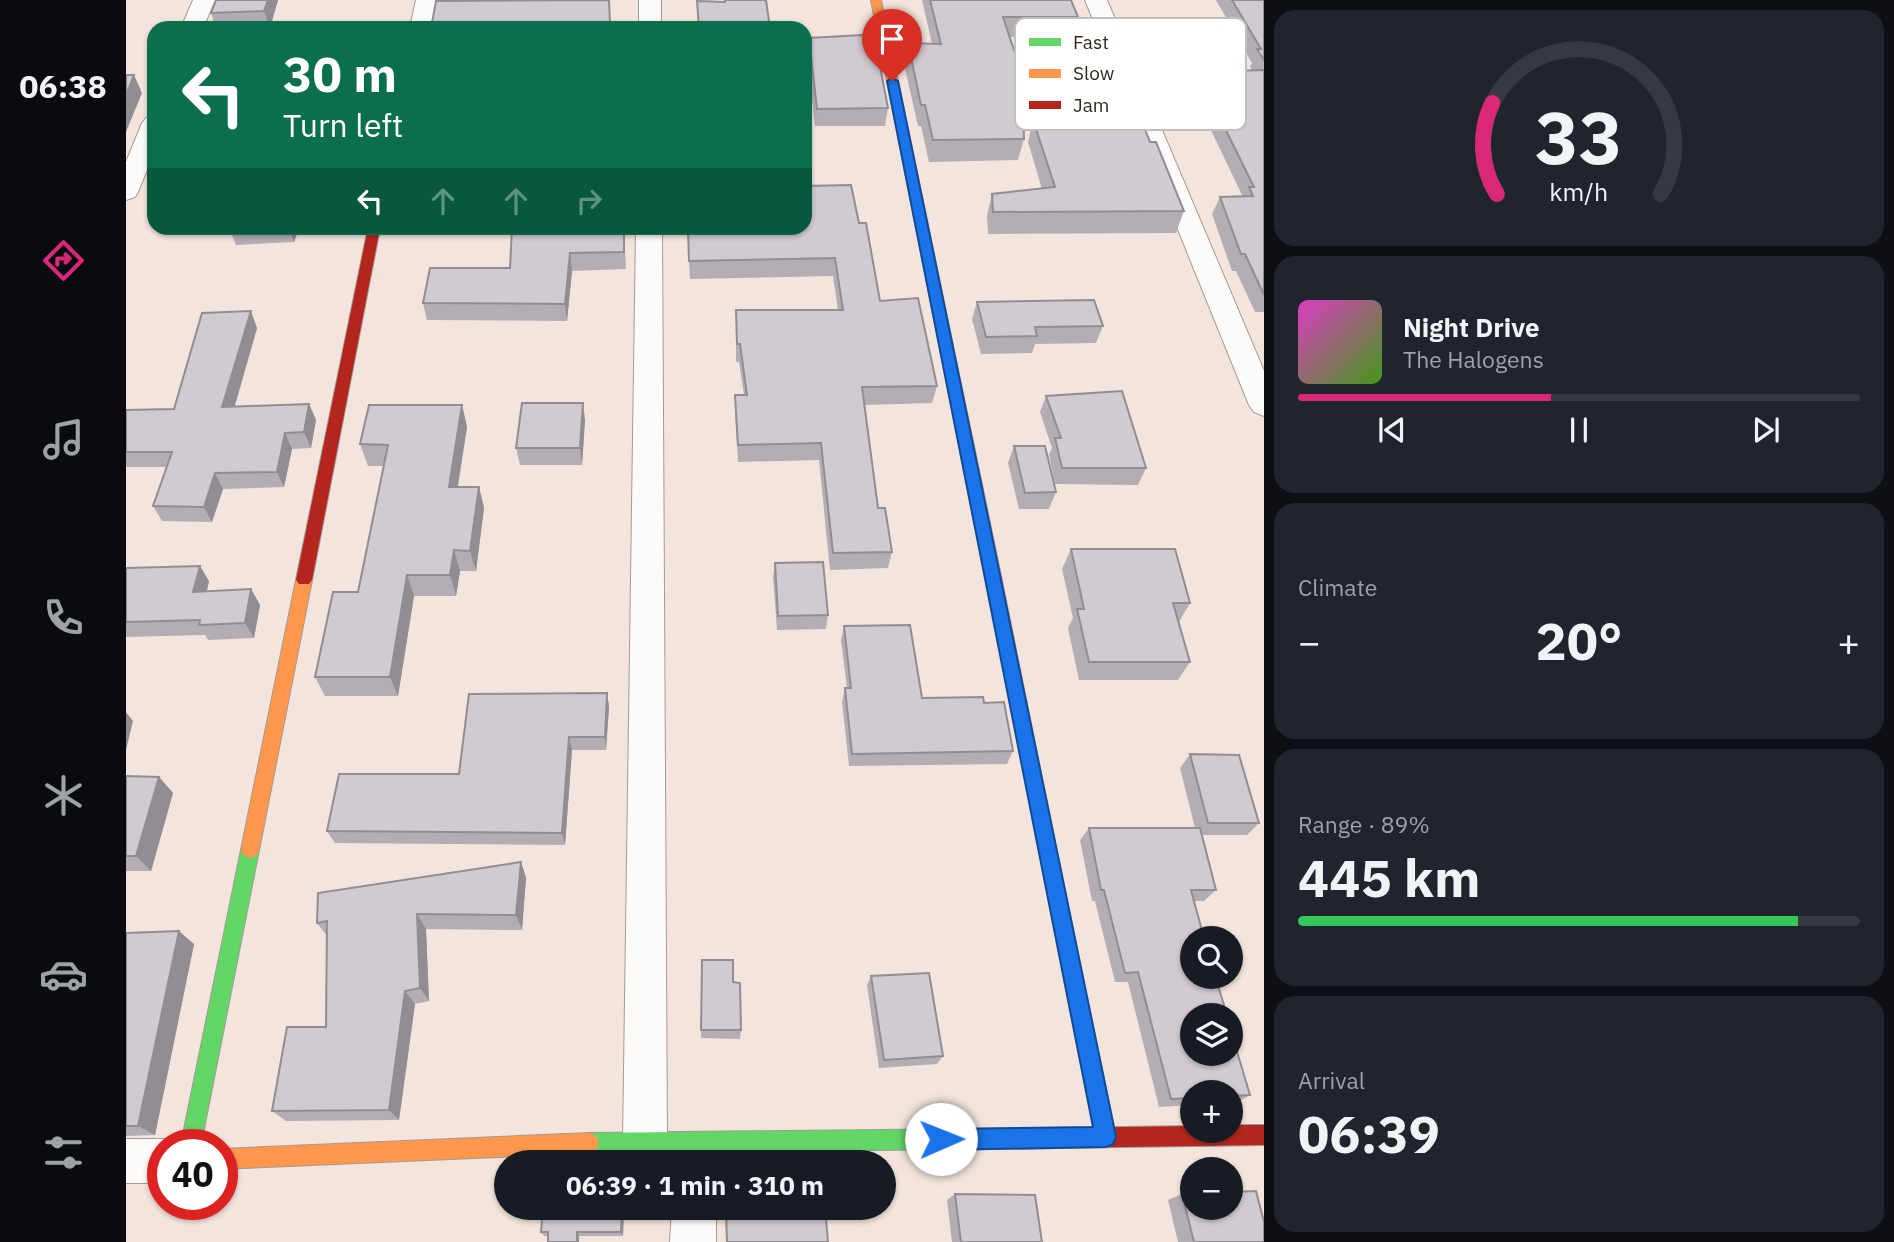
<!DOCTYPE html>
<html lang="en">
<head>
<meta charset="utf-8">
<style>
	body { margin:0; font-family:"IBM Plex Sans",sans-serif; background:#20242c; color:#f1f3f6; height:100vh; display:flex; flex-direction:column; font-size:26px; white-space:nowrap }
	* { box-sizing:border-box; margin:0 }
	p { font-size:23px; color:#9ea1a6 }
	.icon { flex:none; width:38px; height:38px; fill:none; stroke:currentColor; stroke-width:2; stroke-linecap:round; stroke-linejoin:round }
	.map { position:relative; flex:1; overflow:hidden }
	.drawer { display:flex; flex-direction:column; gap:10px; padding:10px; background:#0d0f14; width:630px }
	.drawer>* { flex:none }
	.banner { position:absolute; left:21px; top:21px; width:665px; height:214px; border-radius:21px; box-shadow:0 2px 5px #0004; background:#0b6e4f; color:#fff; overflow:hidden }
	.controls { position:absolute; left:1054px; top:926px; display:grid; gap:14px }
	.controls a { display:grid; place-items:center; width:63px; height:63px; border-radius:50%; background:#171b24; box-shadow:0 2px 5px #0004; font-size:35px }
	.speed { position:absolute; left:21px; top:1129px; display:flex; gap:14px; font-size:35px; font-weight:700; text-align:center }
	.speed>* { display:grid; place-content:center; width:91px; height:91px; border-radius:50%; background:#171b24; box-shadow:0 2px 5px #0004; line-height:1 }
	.speed .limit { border:10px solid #d22; background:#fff; color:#111 }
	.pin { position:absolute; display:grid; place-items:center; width:60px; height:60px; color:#fff; margin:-72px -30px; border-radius:50% 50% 50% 0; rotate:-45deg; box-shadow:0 0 7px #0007 }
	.pin .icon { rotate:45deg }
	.me { position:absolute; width:77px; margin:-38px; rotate:89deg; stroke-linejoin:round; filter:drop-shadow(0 0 5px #0008) }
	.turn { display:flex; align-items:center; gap:24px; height:147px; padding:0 21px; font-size:32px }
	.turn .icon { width:91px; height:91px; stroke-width:2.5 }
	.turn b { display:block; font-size:49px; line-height:60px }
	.lanes { display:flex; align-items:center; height:66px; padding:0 21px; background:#0003; justify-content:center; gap:35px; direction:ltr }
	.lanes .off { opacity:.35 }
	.big { font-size:52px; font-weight:700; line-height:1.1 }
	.drawer .tile { flex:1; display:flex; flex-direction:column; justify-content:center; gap:10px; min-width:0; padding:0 24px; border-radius:21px; background:#20242c }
	.drawer .dial { align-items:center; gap:0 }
	.dial svg { height:182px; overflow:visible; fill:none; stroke:#363941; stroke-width:7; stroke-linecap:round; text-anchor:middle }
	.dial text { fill:#f1f3f6; stroke:none }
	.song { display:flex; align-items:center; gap:21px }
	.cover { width:84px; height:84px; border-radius:10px; background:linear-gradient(135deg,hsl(310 70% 55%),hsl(100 70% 35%)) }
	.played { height:7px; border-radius:4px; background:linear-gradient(90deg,#db2777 45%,#363941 45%) }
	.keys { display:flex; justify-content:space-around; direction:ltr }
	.heat { display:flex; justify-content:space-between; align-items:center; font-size:38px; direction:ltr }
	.charge { height:10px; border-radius:5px; background:linear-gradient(90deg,#34c759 89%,#363941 0) }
	.trip { position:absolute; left:368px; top:1150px; width:402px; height:70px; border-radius:35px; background:#171b24; box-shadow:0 2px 5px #0004; font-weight:700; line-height:70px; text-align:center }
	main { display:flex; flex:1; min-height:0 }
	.menu { display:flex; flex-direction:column; width:126px; justify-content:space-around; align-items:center; background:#090b0e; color:#9ea1a6 }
	.menu .icon { width:49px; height:49px }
	.menu .on { color:#db2777 }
	.menu b { font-size:32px; color:#f1f3f6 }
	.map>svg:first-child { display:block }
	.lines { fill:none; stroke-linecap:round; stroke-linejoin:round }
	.street-casing { stroke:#a59a93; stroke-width:2 }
	.fast-casing { stroke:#a59a93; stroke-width:2 }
	.slow-casing { stroke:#a59a93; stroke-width:2 }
	.jam-casing { stroke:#a59a93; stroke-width:2 }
	.street { fill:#fdfbfa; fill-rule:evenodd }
	.fast { fill:#63d668; fill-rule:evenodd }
	.slow { fill:#ff974d; fill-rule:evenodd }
	.jam { fill:#b3261e; fill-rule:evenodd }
	.wall { fill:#b4aeb4 }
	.shaded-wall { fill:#928d92 }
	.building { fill:#d1cad1; stroke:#928d92; stroke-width:2 }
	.route { fill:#1a73e8; stroke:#114b97; stroke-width:2 }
	.key { fill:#fff; stroke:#c2bebc; stroke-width:2 }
	.key-label { font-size:19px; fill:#322720 }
</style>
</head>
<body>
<main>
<nav class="menu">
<b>06:38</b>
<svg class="icon on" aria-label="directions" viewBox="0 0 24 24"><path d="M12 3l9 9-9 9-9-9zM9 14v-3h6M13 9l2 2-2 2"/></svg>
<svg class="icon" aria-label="music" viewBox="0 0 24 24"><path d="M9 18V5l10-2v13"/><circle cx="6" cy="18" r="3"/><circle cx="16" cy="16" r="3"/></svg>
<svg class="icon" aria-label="phone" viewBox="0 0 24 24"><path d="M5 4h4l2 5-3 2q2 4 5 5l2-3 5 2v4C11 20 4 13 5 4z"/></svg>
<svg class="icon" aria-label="climate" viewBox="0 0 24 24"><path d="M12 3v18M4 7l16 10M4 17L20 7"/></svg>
<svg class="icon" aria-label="car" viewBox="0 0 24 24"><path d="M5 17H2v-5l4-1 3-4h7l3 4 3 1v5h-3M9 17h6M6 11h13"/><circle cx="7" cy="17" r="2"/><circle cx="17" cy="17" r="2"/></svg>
<svg class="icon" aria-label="filters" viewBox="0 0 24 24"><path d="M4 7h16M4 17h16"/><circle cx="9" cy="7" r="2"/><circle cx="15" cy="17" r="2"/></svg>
</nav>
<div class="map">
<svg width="1138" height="1242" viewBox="0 0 1138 1242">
	<rect width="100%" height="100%" fill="#f3e5dd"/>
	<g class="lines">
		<g class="street-casing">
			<path id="street" d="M67,0H89L77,28H55Z
				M290,0H312L306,28H284Z
				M513,0H535V28H513Z
				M959,0H981L1138,371V416L1128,412L1123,405Z
				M28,116V153L12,192L9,197L0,200V162L16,123L20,118Z
				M510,228H536L541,1141L534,1156L521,1162L504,1156L497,1141Z
				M0,1139H37L50,1144H37V1183H0Z
				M546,1208H590V1242H544Z"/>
		</g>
		<g class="fast-casing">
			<path id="fast" d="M124,842L130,844L133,850L75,1144H55L115,850L118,844Z
				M942,942L949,944L951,951L990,1137L987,1144L980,1147L973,1144L970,1137L933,951L935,944Z
				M927,1128L934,1131L937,1138L934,1145L927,1148L463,1153L456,1150L453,1143L456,1136L463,1133Z"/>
		</g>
		<g class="slow-casing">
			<path id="slow" d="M745,0H755L875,576L872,580H862L859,576Z
				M178,574L183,576L186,580L133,850L130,856L124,858L118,856L115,850L170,580L173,576Z
				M463,1133L470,1136L473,1143L470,1150L463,1153L96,1169V1149Z"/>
		</g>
		<g class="jam-casing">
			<path id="jam" d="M242,228H254L186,580L183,584H173L170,580Z
				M867,570L872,572L875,576L951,951L949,958L942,960L935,958L933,951L859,576L862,572Z
				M1104,1125H1138V1145L927,1148L920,1145L917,1138L920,1131L927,1128L1066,1126V1130H1104Z"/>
		</g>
		<use href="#street" class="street"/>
		<use href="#fast" class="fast"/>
		<use href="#slow" class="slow"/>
		<use href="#jam" class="jam"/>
	</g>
	<path class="wall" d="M90,0H152L144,28H90L85,13Z
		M483,0L485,28H305Z
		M796,0H945L952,17L946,37H884L898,139L892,160L803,162L795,126H792L778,64L782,43L806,44Z
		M1090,0H1138V312H1129L1110,271H1106L1086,214L1094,197H1117L1070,99L1071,96L1067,89L1074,72L1126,70L1124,66L1126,63Z
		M683,38L762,108L759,126H689L681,55Z
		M969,83L1024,142L1058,211L1050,233L862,234L861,215L866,194L916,189L902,142L907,120L968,119L963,105Z
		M733,223L754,301L811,386L806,403L738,405L752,508L766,552L762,568L704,570L693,460L612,462L609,413V395H618L613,362H610V310H712L707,276L564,279L561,228Z
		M103,228H173L168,242L110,245Z
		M498,228L500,269L446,271L441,321L301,320L297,303L384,268Z
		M851,302L977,326L970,343L909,344L906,353L855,354L846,319Z
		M131,328L108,407L183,404L190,420L185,448L166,449L158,487L97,489L86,522L36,521L27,506L40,467H0V410L48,409Z
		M920,396L1020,468L1012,485L929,484L923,455L926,448L914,412Z
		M336,405L341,427L332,487H353L358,508L350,571H334L330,596H288L272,696H199L189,677L232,592L258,466H242L234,444Z
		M459,420L456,465H394L390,448Z
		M888,446L930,492L923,509H893L882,463Z
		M945,549L1064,603L1053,622L1064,662L1052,680H953L942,628L947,618L936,569Z
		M649,563L702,615L700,629L651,630L647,577Z
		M0,568L83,581L81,591L125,589L134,605L128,638L82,640L79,635L0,637Z
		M718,626L796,698L858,703L887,751L881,764L723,766L716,702L719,688H721L715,640Z
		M481,693L483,707L480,750H446L439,845L209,843L201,831L333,774Z
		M1064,754L1133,823L1121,835H1076L1090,890L1078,901H1068L1124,1095L1110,1103H1104V1092H1066V1105L1033,1107L1002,982H989L969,901H966L954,840L963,828H1069L1054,768Z
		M0,776L33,777L47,793L25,871H0Z
		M395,862L400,878L396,930L300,929L303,1001L289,1004L273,1120L160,1121L146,1111L200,1027L201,936L191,923Z
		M0,933L68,944L29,1135L0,1136Z
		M576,960L607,982L615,1030L614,1039L575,1038Z
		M745,976L817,1056L811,1064L753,1068L741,985Z
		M829,1194L916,1242H826L821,1200Z
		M1056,1194L1138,1242H1052L1042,1200Z
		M417,1208H498L497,1236H418L415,1232Z
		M599,1208H699L702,1242H600Z"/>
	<path class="shaded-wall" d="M142,0H152L144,28L138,11Z
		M8,75L16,93L0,132V95Z
		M163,228H173L168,242Z
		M444,253L446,271L441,321L439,304Z
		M125,311L131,328L104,423L96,407Z
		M457,403L459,420L456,465L454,448Z
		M183,404L190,420L185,448L178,432Z
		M336,405L341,427L328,508L323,487Z
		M159,433L166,449L158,487L151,472Z
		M89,473L97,489L86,522L78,507Z
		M353,487L358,508L350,571L344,551Z
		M328,550L334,571L330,596L324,575Z
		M74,566L83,581L77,607L67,592Z
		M281,575L288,596L272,696L264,677Z
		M125,589L134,605L128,638L119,623Z
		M481,693L483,707L480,750L479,737Z
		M0,712L7,721L0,750Z
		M443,737L446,750L439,845L436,833Z
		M33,777L47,793L25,871L10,856Z
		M395,862L400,878L396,930L390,915Z
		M291,914L300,929L303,1001L294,988Z
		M53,931L68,944L29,1135L12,1126Z
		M279,991L289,1004L273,1120L263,1110Z
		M496,1208H498L497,1236L495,1232Z
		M451,1232L453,1236V1242H451Z"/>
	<path class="building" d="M90,0H142L138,11L85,13Z
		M483,0L484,24H464V28H413L414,25L305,28L310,1Z
		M599,0H640L644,28H573L571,1L599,2Z
		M804,0H945L952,17H877L896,74L898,139L807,140L799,105H795L782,43L815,44Z
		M1106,0H1138V60L1131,49H1135Z
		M736,35L743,37L744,46H750L762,108L691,109L683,38Z
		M1138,70V295L1119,254H1115L1094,197L1127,196L1123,187H1128L1076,82H1079L1074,72Z
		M0,75H8L0,95Z
		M969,83H1000L1024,142H1030L1058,211L867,212L866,194L929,187L907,120L983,119Z
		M725,185L733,223H740L754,301L792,298L811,386L736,387L752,508H759L766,552L707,553L695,443L612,445L609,395H621L614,344H611L610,310H717L709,258L563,261L562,228H679V186Z
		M386,228H498V252L444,253L439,304L297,303L304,268H384Z
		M968,300L977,326L909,327L911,336L860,337L851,302Z
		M125,311L96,407L183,404L178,432L159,433L151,472L89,473L78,507L27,506L46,452H0V410L48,409L76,313Z
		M996,391L1020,468H936L929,438H935L920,396Z
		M396,403H457L454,448H390Z
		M243,405H336L323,487H353L344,551L328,550L324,575H281L264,677H189L207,592H232L262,445L234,444Z
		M888,446H919L930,492L899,493Z
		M945,549H1049L1064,603H1047L1064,662H963L951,609H958Z
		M697,562L702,615L652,616L649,563Z
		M74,566L67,592L125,589L119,623L73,625L74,620L0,622V568Z
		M784,625L796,698L857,697L858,703L878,702L887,751L726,754L719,688H725L718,626Z
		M481,693L479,737H443L436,833L201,831L213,774H333L343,694Z
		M1064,754L1113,755L1133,823H1082Z
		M0,776L33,777L10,856H0Z
		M963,828H1074L1090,890H1065L1078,938H1066V976H1089L1101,1015H1066V1054H1104V1028L1124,1095L1104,1096V1092H1066V1098L1045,1099L1012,972L999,973L978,890H975Z
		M395,862L390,915L291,914L294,988L279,991L263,1110L146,1111L161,1027H200L201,921L191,923L192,893Z
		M53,931L12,1126H0V933Z
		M576,960H607V982L614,983L615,1030H575Z
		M803,973L817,1056L758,1060L745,976Z
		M1130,1191L1138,1222V1242H1068L1056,1194H1066V1208H1104V1192Z
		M829,1194L909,1195L916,1242H835Z
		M417,1208H496L495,1232H451V1242H422V1232H415Z
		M600,1208H699L702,1242H601Z"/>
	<path class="route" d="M766,78L772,81L990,1137L987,1144L980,1147L815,1150L808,1147L805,1139L808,1132L815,1129L967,1127L761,81Z"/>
	<rect x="889" y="18" width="231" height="112" rx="10" class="key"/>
	<rect x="903" y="38" width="32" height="8" fill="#63d668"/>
	<rect x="903" y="69" width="32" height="9" fill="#ff974d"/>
	<rect x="903" y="101" width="32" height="8" fill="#b3261e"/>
	<g class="key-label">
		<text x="947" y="49">Fast</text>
		<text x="947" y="80">Slow</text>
		<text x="947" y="112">Jam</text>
	</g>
</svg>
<div class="controls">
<a><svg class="icon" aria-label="search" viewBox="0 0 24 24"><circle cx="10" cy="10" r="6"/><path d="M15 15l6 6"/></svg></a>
<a><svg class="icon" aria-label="layers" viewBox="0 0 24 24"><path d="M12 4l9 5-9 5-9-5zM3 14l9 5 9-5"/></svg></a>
<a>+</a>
<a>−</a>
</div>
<div class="speed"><div class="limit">40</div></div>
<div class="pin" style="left:766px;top:81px;background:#d93025"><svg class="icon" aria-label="arrive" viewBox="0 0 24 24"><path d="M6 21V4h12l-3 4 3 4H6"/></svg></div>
<svg class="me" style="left:815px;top:1139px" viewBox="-20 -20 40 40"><circle r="19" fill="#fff"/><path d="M0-13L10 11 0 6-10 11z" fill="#1a73e8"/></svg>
<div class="trip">06:39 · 1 min · 310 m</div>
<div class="banner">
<div class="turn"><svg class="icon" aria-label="left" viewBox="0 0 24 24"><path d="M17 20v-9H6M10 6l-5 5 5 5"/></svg><div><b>30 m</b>Turn left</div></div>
<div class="lanes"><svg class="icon" aria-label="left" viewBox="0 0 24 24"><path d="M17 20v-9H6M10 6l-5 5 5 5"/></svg><svg class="icon off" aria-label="ahead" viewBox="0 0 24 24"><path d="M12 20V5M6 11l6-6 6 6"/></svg><svg class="icon off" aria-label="ahead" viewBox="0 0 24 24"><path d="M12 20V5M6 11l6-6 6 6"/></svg><svg class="icon off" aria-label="right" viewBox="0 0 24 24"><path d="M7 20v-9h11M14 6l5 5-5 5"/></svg></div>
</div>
</div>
<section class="drawer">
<div class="tile dial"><svg viewBox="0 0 100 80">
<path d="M14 69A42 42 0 1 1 86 69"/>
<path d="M14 69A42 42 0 0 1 12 29" stroke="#db2777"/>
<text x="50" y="56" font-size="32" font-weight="700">33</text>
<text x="50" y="72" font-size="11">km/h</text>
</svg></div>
<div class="tile">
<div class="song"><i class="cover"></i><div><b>Night Drive</b><p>The Halogens</p></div></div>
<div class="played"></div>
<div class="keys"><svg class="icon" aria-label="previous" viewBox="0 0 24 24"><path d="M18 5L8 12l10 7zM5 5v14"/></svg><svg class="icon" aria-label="pause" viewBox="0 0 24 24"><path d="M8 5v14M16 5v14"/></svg><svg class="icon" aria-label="next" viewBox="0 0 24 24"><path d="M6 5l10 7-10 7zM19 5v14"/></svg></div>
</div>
<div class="tile"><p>Climate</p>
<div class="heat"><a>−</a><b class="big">20°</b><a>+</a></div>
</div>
<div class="tile"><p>Range · 89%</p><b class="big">445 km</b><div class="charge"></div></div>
<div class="tile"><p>Arrival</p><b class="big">06:39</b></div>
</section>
</main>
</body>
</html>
